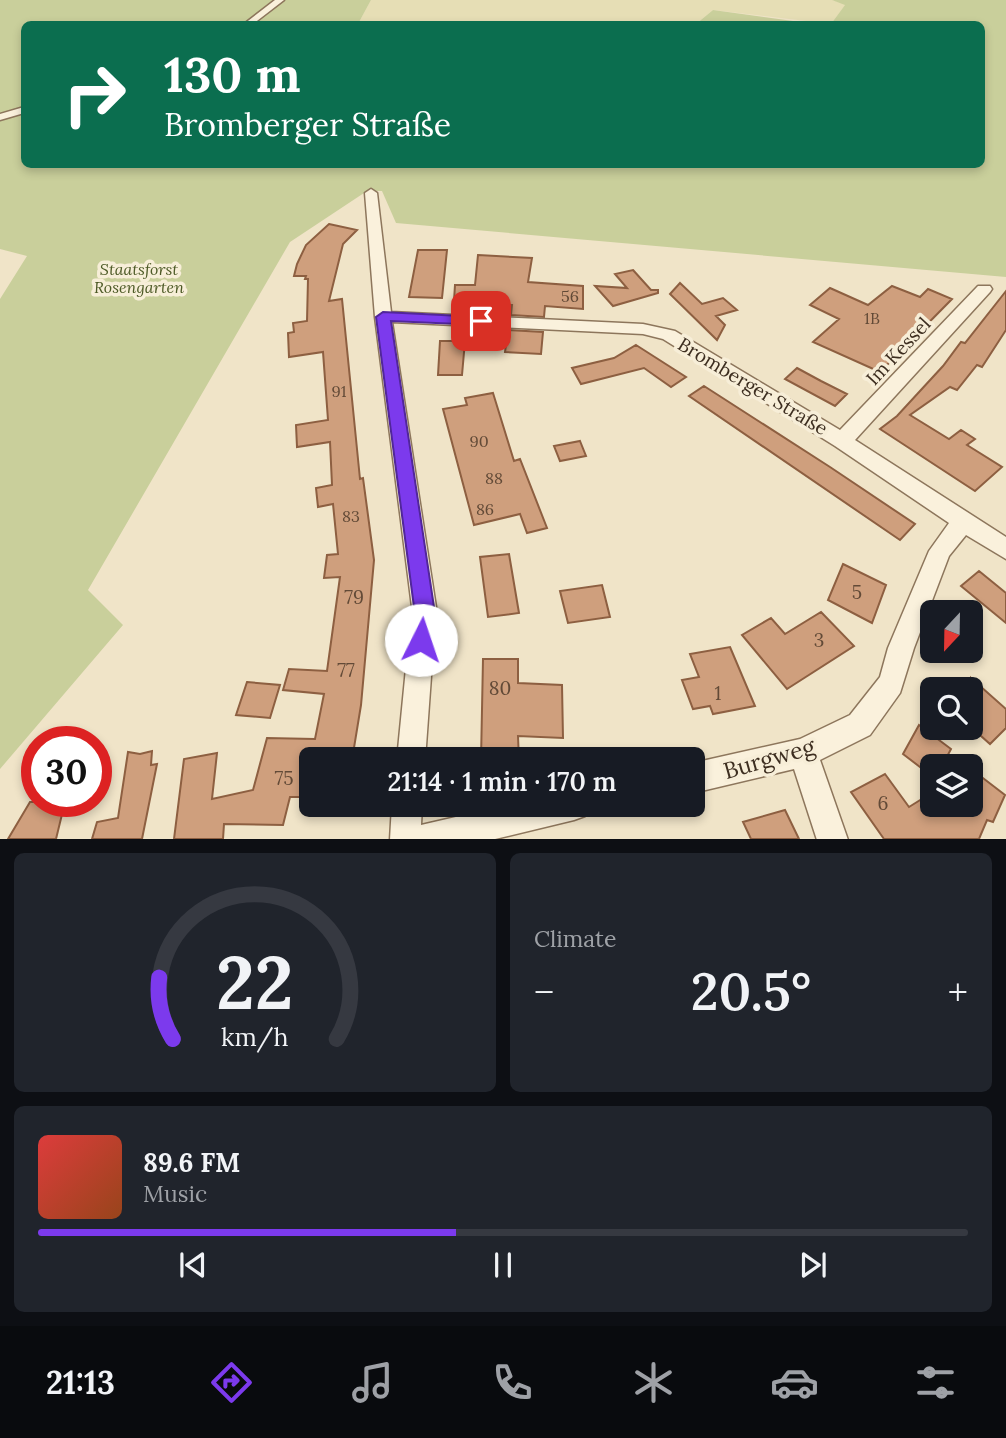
<!DOCTYPE html>
<html lang="en">
<head>
<meta charset="utf-8">
<style>
	body { margin:0; font-family:Lora,serif; background:#20242c; color:#f1f3f6; height:100vh; display:flex; flex-direction:column; font-size:26px; white-space:nowrap }
	* { box-sizing:border-box; margin:0 }
	p { font-size:23px; color:#9ea1a6 }
	.icon { flex:none; width:38px; height:38px; fill:none; stroke:currentColor; stroke-width:2; stroke-linecap:round; stroke-linejoin:round }
	.map { position:relative; height:839px; overflow:hidden }
	.details { display:flex; flex-direction:column; gap:14px; padding:14px; background:#0d0f14; flex:1 }
	.details>* { flex:none }
	.hud { position:absolute; left:21px; top:21px; width:964px; height:147px; border-radius:10px; box-shadow:0 4px 10px #0003; background:#0b6e4f; color:#fff; overflow:hidden }
	.needle { width:46px; rotate:202deg }
	.tools { position:absolute; left:920px; top:600px; display:grid; gap:14px }
	.tools a { display:grid; place-items:center; width:63px; height:63px; border-radius:10px; background:#171b24; box-shadow:0 4px 10px #0003; font-size:35px }
	.speed { position:absolute; left:21px; top:726px; display:flex; gap:14px; font-size:35px; font-weight:700; text-align:center }
	.speed>* { display:grid; place-content:center; width:91px; height:91px; border-radius:50%; background:#171b24; box-shadow:0 4px 10px #0003; line-height:1 }
	.speed .limit { border:10px solid #d22; background:#fff; color:#111 }
	.pin { position:absolute; display:grid; place-items:center; width:60px; height:60px; color:#fff; margin:-30px; border-radius:14px; box-shadow:0 4px 10px #0006 }
	.me { position:absolute; width:77px; margin:-38px; rotate:4deg; stroke-linejoin:round; filter:drop-shadow(0 0 5px #0008) }
	.turn { display:flex; align-items:center; gap:24px; height:147px; padding:0 28px; font-size:32px }
	.turn .icon { width:91px; height:91px; stroke-width:2.5 }
	.turn b { display:block; font-size:49px; line-height:60px }
	.big { font-size:52px; font-weight:600; line-height:1.1 }
	.details .tile { flex:1; display:flex; flex-direction:column; justify-content:center; gap:10px; min-width:0; padding:0 24px; border-radius:10px; background:#20242c }
	.details .dial { align-items:center; gap:0 }
	.dial svg { height:182px; overflow:visible; fill:none; stroke:#363941; stroke-width:7; stroke-linecap:round; text-anchor:middle }
	.dial text { fill:#f1f3f6; stroke:none }
	.song { display:flex; align-items:center; gap:21px }
	.cover { width:84px; height:84px; border-radius:10px; background:linear-gradient(135deg,hsl(0 70% 55%),hsl(20 70% 35%)) }
	.played { height:7px; border-radius:4px; background:linear-gradient(90deg,#7c3aed 45%,#363941 45%) }
	.keys { display:flex; justify-content:space-around; direction:ltr }
	.heat { display:flex; justify-content:space-between; align-items:center; font-size:38px; direction:ltr }
	.details .tiles { flex:1; display:grid; gap:14px; grid-template-columns:1fr 1fr }
	.tile:last-child { grid-column:span 2 }
	.trip { position:absolute; left:299px; top:747px; width:406px; height:70px; border-radius:10px; background:#171b24; box-shadow:0 4px 10px #0003; font-weight:600; line-height:70px; text-align:center }
	.menu { display:flex; height:112px; justify-content:space-around; align-items:center; background:#090b0e; color:#9ea1a6 }
	.menu .icon { width:49px; height:49px }
	.menu .active { color:#7c3aed }
	.menu b { font-size:32px; color:#f1f3f6 }
	.map>svg:first-child { display:block }
	.farmland { fill:#e6deb5 }
	.green { fill:#c9cf9b }
	.building { fill:#cf9f7d; stroke:#8d5f41; stroke-width:2 }
	.lines { fill:none; stroke-linecap:round; stroke-linejoin:round }
	.minor-casing { stroke:#8d765c; stroke-width:3 }
	.minor { fill:#faf1dc; fill-rule:evenodd }
	.route { fill:#7c3aed; stroke:#51269a; stroke-width:2 }
	.labels { text-anchor:middle; dominant-baseline:central; stroke-width:7; stroke-linejoin:round; paint-order:stroke }
	.far-park-label { font-size:16px; font-style:italic; fill:#4d5a26; stroke:#f7eed8 }
	.number-label { font-size:16px; fill:#624a37 }
	.street-label { font-size:19px; fill:#3d2e20; stroke:#f7eed8 }
	.near-number-label { font-size:19px; fill:#624a37 }
	.near-street-label { font-size:23px; fill:#3d2e20; stroke:#f7eed8 }
</style>
</head>
<body>
<div class="map">
<svg width="1006" height="840" viewBox="0 0 1006 840">
	<rect width="100%" height="100%" fill="#f0e4c8"/>
	<path class="farmland" d="M371,0H832L846,4L831,24L713,10L696,24H358Z"/>
	<path class="green" d="M0,0H371L358,24H24V164H982V24H831L845,5L832,0H1006V277L396,223L382,191H367L290,242L88,590L123,625L0,769V299L27,256L0,249Z
		M713,10L815,24H696Z"/>
	<path class="building" d="M329,224L357,230L343,244L329,301L342,299L360,479L363,478L374,560L361,705L352,760H312V797H290L283,825L224,824L223,839H174L184,759L217,753L212,799L253,790L267,738L315,739L324,694L283,690L289,669L327,671L340,577L324,578L327,555L338,554L333,504L318,507L316,488L332,485L330,442L297,447L296,425L328,420L323,352L289,357L288,333L294,332L293,323L307,321L308,279H305L306,276H294L297,264L306,245Z
		M418,250H447L442,298L409,297Z
		M478,255L532,258L528,282L583,286V309L545,306L544,317L511,315L512,305H509V301H454L455,285H475Z
		M633,270L651,290H658V293L613,306L595,286L627,288L615,274Z
		M680,283L702,304L723,298L737,310L716,316L725,325L717,340L670,294Z
		M892,286L920,297L928,289L952,299L880,372L813,342L839,319L810,305L830,288L868,305Z
		M1006,291V330L982,367L977,365L957,390L950,387L910,415L949,439L961,430L975,439L967,445L1002,467L975,491L880,429L897,416L943,366L961,342L965,343Z
		M508,330L543,332L541,354L505,352Z
		M440,341H465L462,375H438Z
		M636,345L686,377L671,387L644,368L581,384L572,368L614,358Z
		M797,368L821,381L847,394L835,406L785,379Z
		M704,386L830,467L915,524L900,540L689,396Z
		M493,393L514,461L520,459L547,528L527,533L520,514L474,525L443,409L467,405L465,398Z
		M580,441L586,456L560,461L554,446Z
		M509,554L519,613L488,617L480,557Z
		M843,564L886,585L872,623L828,600Z
		M979,571L1006,593V623L961,586Z
		M602,585L610,617L568,623L560,591Z
		M821,612L854,646L787,689L742,635L771,618L785,634Z
		M730,647L755,706L713,714L710,706L693,709L682,680L699,677L690,654Z
		M483,659H518V683L562,685L563,738L518,736L519,760H481Z
		M971,678L1006,709V728L990,744L971,727Z
		M247,682L280,685L270,718L236,715Z
		M919,725L951,749L942,766H933V777L903,754Z
		M152,751L151,765L157,764L142,839H92L97,822L118,818L128,752L140,754Z
		M885,774L909,807L933,792V805H971V793L979,775L1005,795L993,822L987,820L979,839H884L851,792Z
		M30,802H65L56,839H8Z
		M785,810L799,839H751L743,822Z"/>
	<g class="lines">
		<g class="minor-casing">
			<path id="minor" d="M275,0H284L253,24H244Z
				M24,107V113L0,120V114Z
				M371,189L377,193L391,312L643,324L675,331L840,430L978,286H990L992,289L990,292L855,440L1006,537V559L966,535L949,556L914,648L900,693L870,735L820,760L848,840H817L794,769L693,793V763L800,739L850,715L880,677L888,648L929,551L949,523L835,446L663,339L643,334L392,322L436,607L425,760H397L412,607L375,317L365,193Z
				M392,805H422L421,825L508,805H589L585,816L574,820L491,840H390Z"/>
		</g>
		<use href="#minor" class="minor"/>
	</g>
	<path class="route" d="M383,312L481,317L488,321L481,325L391,321L434,607L432,640L429,647L421,650L414,647L411,640L414,607L376,317Z"/>
	<g class="labels">
		<g class="far-park-label">
			<text x="139" y="269">Staatsforst<tspan x="139" dy="18">Rosengarten</tspan></text>
		</g>
		<g class="number-label">
			<text x="570" y="296">56</text>
			<text x="872" y="318">1B</text>
			<text x="339" y="391">91</text>
			<text x="479" y="441">90</text>
			<text x="494" y="478">88</text>
			<text x="485" y="509">86</text>
			<text x="351" y="516">83</text>
		</g>
		<g class="street-label">
			<text transform="translate(898 351) rotate(-47)">Im Kessel</text>
			<text transform="translate(753 386) rotate(31)">Bromberger Straße</text>
		</g>
		<g class="near-number-label">
			<text x="857" y="592">5</text>
			<text x="354" y="597">79</text>
			<text x="819" y="640">3</text>
			<text x="346" y="670">77</text>
			<text x="500" y="688">80</text>
			<text x="718" y="693">1</text>
			<text x="284" y="778">75</text>
			<text x="883" y="803">6</text>
		</g>
		<g class="near-street-label">
			<text transform="translate(769 758) rotate(-16)">Burgweg</text>
		</g>
	</g>
</svg>
<div class="tools">
<a><svg class="needle" viewBox="-14 -14 28 28"><path d="M0-13l5 13h-10z" fill="#e53935"/><path d="M0 13l5-13h-10z" fill="#9ea1a6"/></svg></a>
<a><svg class="icon" aria-label="search" viewBox="0 0 24 24"><circle cx="10" cy="10" r="6"/><path d="M15 15l6 6"/></svg></a>
<a><svg class="icon" aria-label="layers" viewBox="0 0 24 24"><path d="M12 4l9 5-9 5-9-5zM3 14l9 5 9-5"/></svg></a>
</div>
<div class="speed"><div class="limit">30</div></div>
<div class="pin" style="left:481px;top:321px;background:#d93025"><svg class="icon" aria-label="arrive" viewBox="0 0 24 24"><path d="M6 21V4h12l-3 4 3 4H6"/></svg></div>
<svg class="me" style="left:421px;top:640px" viewBox="-20 -20 40 40"><circle r="19" fill="#fff"/><path d="M0-13L10 11 0 6-10 11z" fill="#7c3aed"/></svg>
<div class="trip">21:14 · 1 min · 170 m</div>
<div class="hud">
<div class="turn"><svg class="icon" aria-label="right" viewBox="0 0 24 24"><path d="M7 20v-9h11M14 6l5 5-5 5"/></svg><div><b>130 m</b>Bromberger Straße</div></div>
</div>
</div>
<section class="details">
<div class="tiles">
<div class="tile dial"><svg viewBox="0 0 100 80">
<path d="M14 69A42 42 0 1 1 86 69"/>
<path d="M14 69A42 42 0 0 1 8 42" stroke="#7c3aed"/>
<text x="50" y="56" font-size="32" font-weight="700">22</text>
<text x="50" y="72" font-size="11">km/h</text>
</svg></div>
<div class="tile"><p>Climate</p>
<div class="heat"><a>−</a><b class="big">20.5°</b><a>+</a></div>
</div>
<div class="tile">
<div class="song"><i class="cover"></i><div><b>89.6 FM</b><p>Music</p></div></div>
<div class="played"></div>
<div class="keys"><svg class="icon" aria-label="previous" viewBox="0 0 24 24"><path d="M18 5L8 12l10 7zM5 5v14"/></svg><svg class="icon" aria-label="pause" viewBox="0 0 24 24"><path d="M8 5v14M16 5v14"/></svg><svg class="icon" aria-label="next" viewBox="0 0 24 24"><path d="M6 5l10 7-10 7zM19 5v14"/></svg></div>
</div>
</div>
</section>
<nav class="menu">
<b>21:13</b>
<svg class="icon active" aria-label="directions" viewBox="0 0 24 24"><path d="M12 3l9 9-9 9-9-9zM9 14v-3h6M13 9l2 2-2 2"/></svg>
<svg class="icon" aria-label="music" viewBox="0 0 24 24"><path d="M9 18V5l10-2v13"/><circle cx="6" cy="18" r="3"/><circle cx="16" cy="16" r="3"/></svg>
<svg class="icon" aria-label="phone" viewBox="0 0 24 24"><path d="M5 4h4l2 5-3 2q2 4 5 5l2-3 5 2v4C11 20 4 13 5 4z"/></svg>
<svg class="icon" aria-label="climate" viewBox="0 0 24 24"><path d="M12 3v18M4 7l16 10M4 17L20 7"/></svg>
<svg class="icon" aria-label="car" viewBox="0 0 24 24"><path d="M5 17H2v-5l4-1 3-4h7l3 4 3 1v5h-3M9 17h6M6 11h13"/><circle cx="7" cy="17" r="2"/><circle cx="17" cy="17" r="2"/></svg>
<svg class="icon" aria-label="filters" viewBox="0 0 24 24"><path d="M4 7h16M4 17h16"/><circle cx="9" cy="7" r="2"/><circle cx="15" cy="17" r="2"/></svg>
</nav>
</body>
</html>
